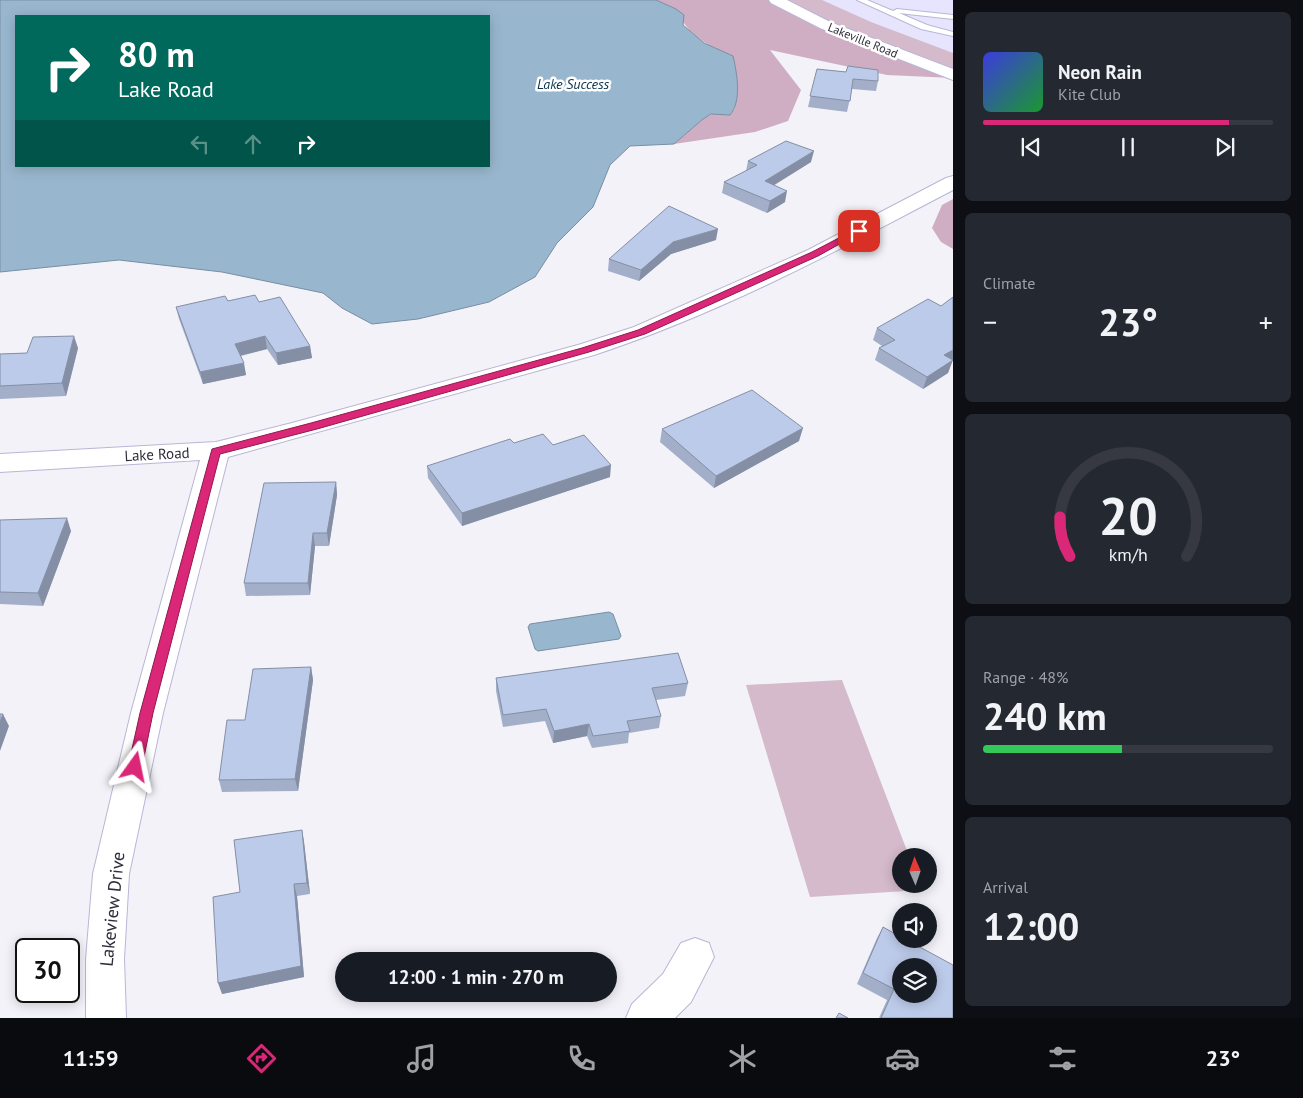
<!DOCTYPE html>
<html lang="en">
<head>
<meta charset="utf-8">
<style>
	body { margin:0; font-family:"PT Sans",sans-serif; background:#242831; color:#f1f3f6; height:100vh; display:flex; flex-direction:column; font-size:19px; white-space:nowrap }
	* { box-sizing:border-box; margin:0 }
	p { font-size:16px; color:#9ea1a6 }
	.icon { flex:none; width:28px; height:28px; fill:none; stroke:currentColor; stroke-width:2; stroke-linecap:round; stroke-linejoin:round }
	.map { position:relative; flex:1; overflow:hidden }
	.side { display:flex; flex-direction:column; gap:12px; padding:12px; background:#0d0f14; width:350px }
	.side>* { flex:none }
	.hud { position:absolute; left:15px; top:15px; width:475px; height:152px; border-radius:0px; box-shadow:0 2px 12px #0003; background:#00695c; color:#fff; overflow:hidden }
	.needle { width:32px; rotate:358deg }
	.buttons { position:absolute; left:892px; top:848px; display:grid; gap:10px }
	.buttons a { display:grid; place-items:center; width:45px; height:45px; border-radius:50%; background:#171b24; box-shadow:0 2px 12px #0003; font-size:25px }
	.speed { position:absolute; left:15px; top:938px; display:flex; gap:10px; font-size:25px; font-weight:700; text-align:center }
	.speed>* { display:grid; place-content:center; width:65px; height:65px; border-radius:50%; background:#171b24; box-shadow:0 2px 12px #0003; line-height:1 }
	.speed .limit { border:2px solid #111; border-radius:8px; background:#fff; color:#111 }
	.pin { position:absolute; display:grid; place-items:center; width:42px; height:42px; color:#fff; margin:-21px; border-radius:10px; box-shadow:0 2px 8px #0006 }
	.me { position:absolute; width:55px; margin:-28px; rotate:12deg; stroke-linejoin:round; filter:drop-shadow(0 0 4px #0008) }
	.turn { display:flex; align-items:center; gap:18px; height:105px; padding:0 20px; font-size:22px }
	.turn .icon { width:65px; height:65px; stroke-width:2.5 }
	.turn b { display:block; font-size:35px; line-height:42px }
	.lanes { display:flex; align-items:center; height:48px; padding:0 20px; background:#0003; justify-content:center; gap:25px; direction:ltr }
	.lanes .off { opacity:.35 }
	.big { font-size:38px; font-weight:800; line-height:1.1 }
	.side .card { flex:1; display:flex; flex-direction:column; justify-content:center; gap:8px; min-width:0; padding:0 18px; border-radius:8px; background:#242831 }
	.side .dial { align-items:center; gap:0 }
	.dial svg { height:130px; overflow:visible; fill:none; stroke:#363941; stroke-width:7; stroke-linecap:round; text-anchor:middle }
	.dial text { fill:#f1f3f6; stroke:none }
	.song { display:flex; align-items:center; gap:15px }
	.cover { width:60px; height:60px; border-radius:8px; background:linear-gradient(135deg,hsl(240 70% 55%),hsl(130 70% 35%)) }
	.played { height:5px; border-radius:2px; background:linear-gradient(90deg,#db2777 85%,#363941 85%) }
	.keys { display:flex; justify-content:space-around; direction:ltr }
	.heat { display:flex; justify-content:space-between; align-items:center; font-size:28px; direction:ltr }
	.charge { height:8px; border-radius:4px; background:linear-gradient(90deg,#34c759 48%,#363941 0) }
	.trip { position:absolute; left:335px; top:952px; width:282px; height:50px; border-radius:25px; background:#171b24; box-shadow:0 2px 12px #0003; font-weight:800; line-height:50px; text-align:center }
	.menu { display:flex; height:80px; justify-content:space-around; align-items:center; background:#090b0e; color:#9ea1a6 }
	.menu .icon { width:35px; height:35px }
	.menu .on { color:#db2777 }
	.menu b { font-size:22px; color:#f1f3f6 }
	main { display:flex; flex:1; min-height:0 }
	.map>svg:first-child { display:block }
	.built { fill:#e7e5fe }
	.green { fill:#d4baca }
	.forest { fill:#cfaec4 }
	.water { fill:#98b7ce; stroke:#798ea2; fill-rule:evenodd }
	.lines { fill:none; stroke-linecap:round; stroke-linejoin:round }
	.lane-casing { stroke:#b9b6d6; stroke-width:2 }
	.street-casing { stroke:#b9b6d6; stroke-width:2 }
	.primary-casing { stroke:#b9b6d6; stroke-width:2 }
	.lane { fill:#fff; fill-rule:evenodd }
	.street { fill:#fff; fill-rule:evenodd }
	.primary { fill:#fff; fill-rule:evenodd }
	.wall { fill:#a3afc9 }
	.shaded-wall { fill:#848ea4 }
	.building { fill:#bdcbea; stroke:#848ea4; fill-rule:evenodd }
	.route { fill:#db2777; stroke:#8e194d }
	.labels { text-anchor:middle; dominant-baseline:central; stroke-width:5; stroke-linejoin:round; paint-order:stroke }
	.far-street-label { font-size:12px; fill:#302e3b; stroke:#fff }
	.far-water-label { font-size:14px; font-style:italic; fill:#09324b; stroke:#fff }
	.street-label { font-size:15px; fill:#302e3b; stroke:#fff }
	.near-street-label { font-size:18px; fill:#302e3b; stroke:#fff }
</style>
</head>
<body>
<main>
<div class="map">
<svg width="953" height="1018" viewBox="0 0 953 1018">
	<rect width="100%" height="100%" fill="#f3f2f9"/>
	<path class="built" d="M777,0H953V74Z"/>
	<path class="green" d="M777,0H822L871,22L953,53V74Z
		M842,680L909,856H901V884H920L922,890L810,897L746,685Z"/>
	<path class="forest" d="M656,0H775L953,78L887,75L770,50L801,90L788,121L755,132L674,144L703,119L712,114L730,115L735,108L732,56C706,44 689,37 676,9Z
		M953,199V249L941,242L932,228L942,205Z"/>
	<path class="water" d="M0,0H656L676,9L684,15L683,25L704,43L733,56C737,73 742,101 730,115L711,114L703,119L674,144L630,146L610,165L593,207L557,243L535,277L489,302L418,319L372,324L342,308L323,293L222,272L119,260L0,272ZM16,16H489V166H16Z
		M609,612L613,614L621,636L619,639L538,651L535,649L528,627L530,624Z"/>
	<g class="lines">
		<g class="lane-casing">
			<path id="lane" d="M857,0H867L893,11L897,9L953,15V19L899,13L927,25L953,32V36L921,29Z"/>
		</g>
		<g class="street-casing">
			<path id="street" d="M953,176V190C837,251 719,314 594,355L228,457L163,713L129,874L124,959L126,1018H86V959L93,874L131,713L200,460L0,472V454L216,442L292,423L578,345L634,327L808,250L946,178Z
				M695,938L709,943L714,957L691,1002L675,1018H626L632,1004L663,974L681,943Z"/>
		</g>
		<g class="primary-casing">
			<path id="primary" d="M769,0H787L830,22L953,69V80L820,28L771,3Z"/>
		</g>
		<use href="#lane" class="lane"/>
		<use href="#street" class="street"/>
		<use href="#primary" class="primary"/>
	</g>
	<path class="wall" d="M817,69L846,72L878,81L876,91L852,89L847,112L808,107Z
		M748,161L811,162L774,185L785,202L767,213L722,193L724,182L746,171Z
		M716,240L671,254L639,281L608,271L609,259Z
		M228,301L259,302L310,346L312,358L278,365L267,349L241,356L246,375L203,384L179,319L176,307Z
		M877,328L953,359L952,360L948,373L923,389L875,360L879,348L882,346L873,340Z
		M78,348L66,396L0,399V354L27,353Z
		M662,429L799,441L714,488L660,442Z
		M514,443L553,445L610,477L462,526L428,478L427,466Z
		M336,482L337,495L329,546H315L310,595L246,596L244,583Z
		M0,520L71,531L43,606L0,604Z
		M311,667L313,680L298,791L222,792L219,780Z
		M496,678L688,683L685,696L656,700L661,716L659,728L629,733L628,743L592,748L587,736L553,743L545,721L503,727L496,691Z
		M302,830L304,842L310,894L297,896L304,977L222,994L240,892Z
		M883,927L953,1018H879L887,1000L857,984L877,938Z"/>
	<path class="shaded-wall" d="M814,151L811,162L763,192L765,181Z
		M787,191L785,202L767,213L770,201Z
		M718,229L716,240L671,254L639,281L641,270L673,242Z
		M74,336L78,348L66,396L62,383Z
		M265,336L267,349L238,356L235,344Z
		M310,346L312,358L278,365L276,353Z
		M953,350V359L940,368L944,355Z
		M953,360L948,373L923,389L927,377Z
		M244,363L246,375L203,384L200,372Z
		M803,428L799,441L714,488L716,476Z
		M611,465L610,477L462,526V513Z
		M336,482L337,495L329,546L327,533Z
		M67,518L71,531L43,606L38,593Z
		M313,533L315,546L310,595L308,583Z
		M311,667L313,680L298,791L295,779Z
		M3,714L9,726L0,751V722Z
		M589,724L587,736L553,743L554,731Z
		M302,830L304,842L310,894L307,883Z
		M294,884L297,896L304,977L222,994L218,983Z"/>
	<path class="building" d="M848,66L878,70V81L853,79L850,101L810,96L817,69L846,72Z
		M786,141L814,151L765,181L787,191L770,201L724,182L757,165L748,161Z
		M669,206L718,229L673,242L641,270L609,259Z
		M255,295L259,302L280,297L310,346L276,353L265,336L235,344L244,363L200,372L176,307L225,296L228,301Z
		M953,297V350L944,355L953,360L927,377L879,348L895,340L877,328L928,299L941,306Z
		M74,336L62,383L0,386V354L27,353L33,337Z
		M752,390L803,428L716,476L662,429Z
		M543,434L553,445L584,435L611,465L462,513L427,466L510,439L514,443Z
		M336,482L327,533H313L308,583H244L264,483Z
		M67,518L38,593L0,592V520Z
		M678,653L688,683L652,688L661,716L627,721L630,731L593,736L589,724L554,731L546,709L503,715L496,678Z
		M311,667L295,779L219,780L227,720H245L253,669Z
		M0,714H3L0,722Z
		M302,830L307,883L294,884L301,966L218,983L213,897L240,892L234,840Z
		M883,927L901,937V939H905L953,965V1018H881L894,989L863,973ZM901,966H929V994H901Z
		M839,1013L848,1018H836Z"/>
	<path class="route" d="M856,229L863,231L818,256L645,334L589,352L317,429L220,454L153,713L142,767L140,771L135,773L130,771L128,767L140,713L212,449L311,423L582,348L638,330L812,252Z"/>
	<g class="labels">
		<g class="far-street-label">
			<text transform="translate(863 40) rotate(22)">Lakeville Road</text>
		</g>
		<g class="far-water-label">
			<text x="573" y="84">Lake Success</text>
		</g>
		<g class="street-label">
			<text transform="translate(157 454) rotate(-3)">Lake Road</text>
		</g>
		<g class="near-street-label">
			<text transform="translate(112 909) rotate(-84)">Lakeview Drive</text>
		</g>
	</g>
</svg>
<div class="buttons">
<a><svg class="needle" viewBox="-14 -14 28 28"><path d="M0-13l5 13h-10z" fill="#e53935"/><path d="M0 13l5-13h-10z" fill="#9ea1a6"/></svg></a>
<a><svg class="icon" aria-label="sound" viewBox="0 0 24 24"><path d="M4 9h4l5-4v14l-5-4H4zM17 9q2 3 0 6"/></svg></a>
<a><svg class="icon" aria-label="layers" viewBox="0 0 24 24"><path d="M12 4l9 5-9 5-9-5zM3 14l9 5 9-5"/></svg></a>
</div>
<div class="speed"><div class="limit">30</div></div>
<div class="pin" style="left:859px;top:231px;background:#d93025"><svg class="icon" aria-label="arrive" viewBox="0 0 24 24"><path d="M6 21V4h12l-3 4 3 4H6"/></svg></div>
<svg class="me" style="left:135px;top:767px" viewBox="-20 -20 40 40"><path d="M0-17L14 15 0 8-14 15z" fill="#db2777" stroke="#fff" stroke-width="4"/></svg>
<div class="trip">12:00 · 1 min · 270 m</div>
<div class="hud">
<div class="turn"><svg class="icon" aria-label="right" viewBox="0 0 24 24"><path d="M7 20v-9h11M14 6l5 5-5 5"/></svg><div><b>80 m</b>Lake Road</div></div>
<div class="lanes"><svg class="icon off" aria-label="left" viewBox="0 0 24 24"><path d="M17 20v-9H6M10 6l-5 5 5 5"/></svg><svg class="icon off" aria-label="ahead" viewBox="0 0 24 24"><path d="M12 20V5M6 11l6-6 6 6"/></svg><svg class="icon" aria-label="right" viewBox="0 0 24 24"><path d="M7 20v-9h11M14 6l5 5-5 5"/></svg></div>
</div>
</div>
<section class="side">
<div class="card">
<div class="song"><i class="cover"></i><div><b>Neon Rain</b><p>Kite Club</p></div></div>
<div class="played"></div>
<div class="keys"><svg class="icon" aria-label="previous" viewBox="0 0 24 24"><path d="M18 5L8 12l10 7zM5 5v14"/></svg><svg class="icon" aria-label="pause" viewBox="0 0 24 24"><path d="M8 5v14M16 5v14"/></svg><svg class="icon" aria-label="next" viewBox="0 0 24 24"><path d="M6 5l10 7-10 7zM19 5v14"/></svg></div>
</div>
<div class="card"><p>Climate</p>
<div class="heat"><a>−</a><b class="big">23°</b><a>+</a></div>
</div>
<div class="card dial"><svg viewBox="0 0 100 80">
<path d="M14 69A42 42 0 1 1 86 69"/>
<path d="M14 69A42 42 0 0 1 8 45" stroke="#db2777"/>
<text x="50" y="56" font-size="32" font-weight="700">20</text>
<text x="50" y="72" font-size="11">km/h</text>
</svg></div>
<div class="card"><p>Range · 48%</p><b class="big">240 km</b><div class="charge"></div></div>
<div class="card"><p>Arrival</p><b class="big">12:00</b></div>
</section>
</main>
<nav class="menu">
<b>11:59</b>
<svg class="icon on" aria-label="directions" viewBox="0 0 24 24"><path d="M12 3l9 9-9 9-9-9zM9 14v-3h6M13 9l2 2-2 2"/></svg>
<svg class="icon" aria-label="music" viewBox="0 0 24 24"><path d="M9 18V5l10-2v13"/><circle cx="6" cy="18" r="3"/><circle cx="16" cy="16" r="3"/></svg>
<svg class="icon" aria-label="phone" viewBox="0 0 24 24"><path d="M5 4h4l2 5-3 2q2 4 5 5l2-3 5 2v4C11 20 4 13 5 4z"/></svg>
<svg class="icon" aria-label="climate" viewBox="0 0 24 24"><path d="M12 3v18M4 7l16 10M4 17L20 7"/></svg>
<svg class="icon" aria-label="car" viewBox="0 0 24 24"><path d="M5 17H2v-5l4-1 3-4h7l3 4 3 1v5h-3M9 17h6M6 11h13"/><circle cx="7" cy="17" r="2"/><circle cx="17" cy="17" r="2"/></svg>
<svg class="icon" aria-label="filters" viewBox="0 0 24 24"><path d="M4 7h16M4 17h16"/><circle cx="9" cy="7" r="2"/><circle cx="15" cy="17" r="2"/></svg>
<b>23°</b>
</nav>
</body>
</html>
